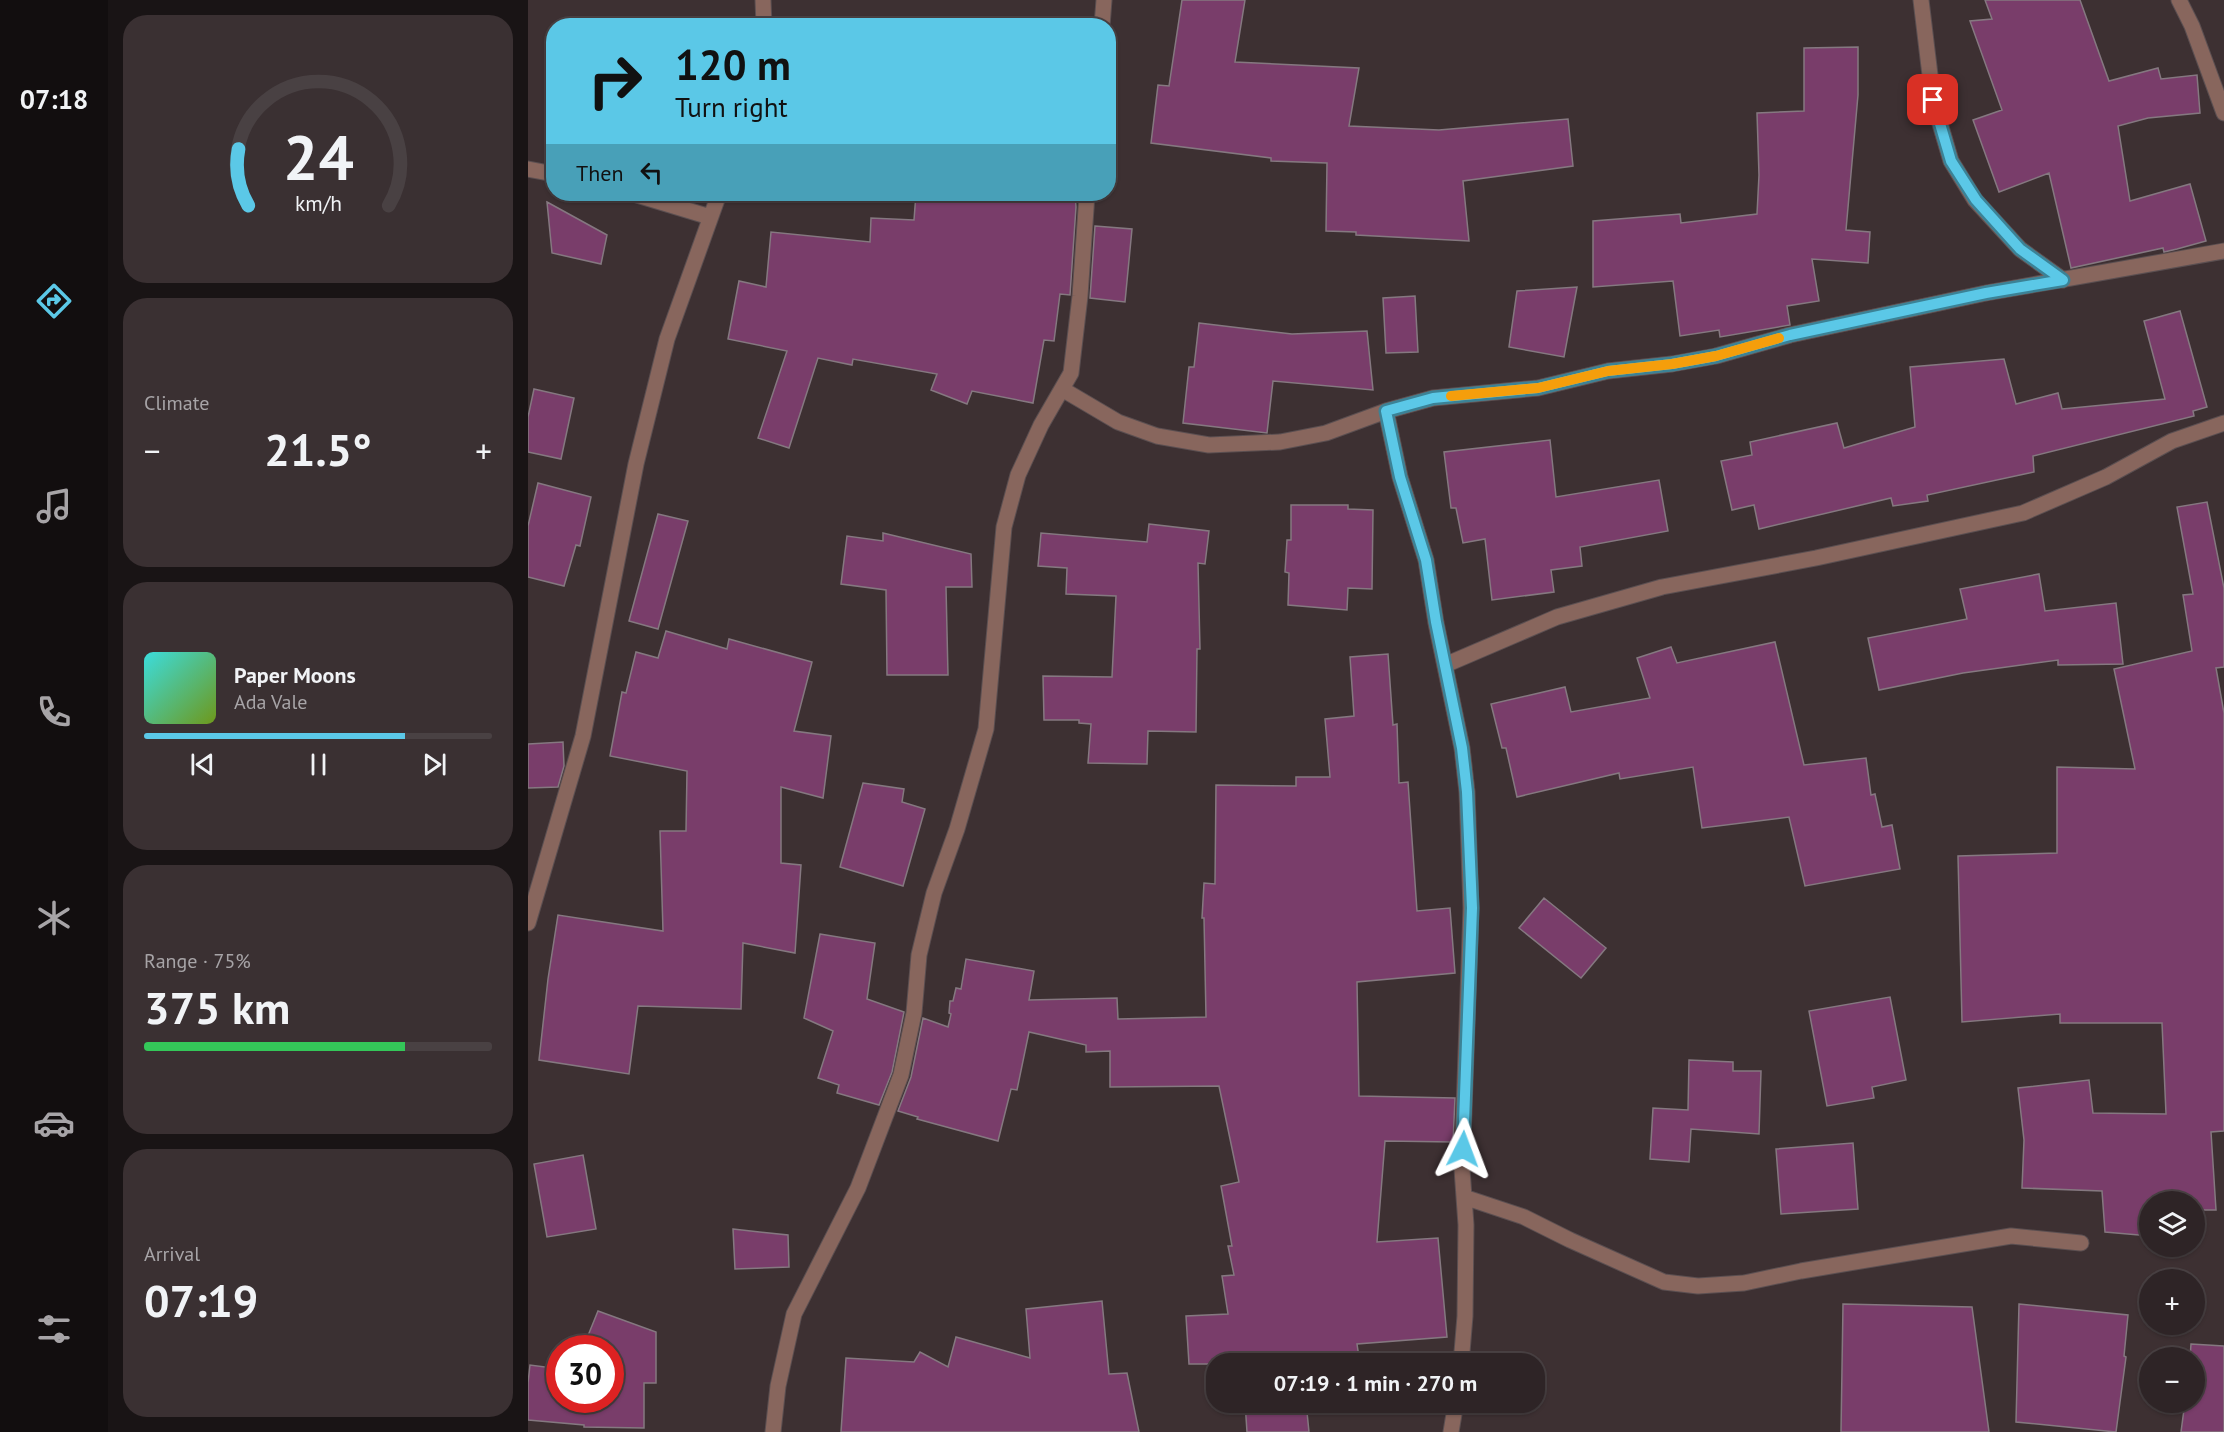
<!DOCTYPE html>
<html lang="en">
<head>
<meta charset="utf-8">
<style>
	body { margin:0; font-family:"PT Sans",sans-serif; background:#3a3032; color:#f1f3f6; height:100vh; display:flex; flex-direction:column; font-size:22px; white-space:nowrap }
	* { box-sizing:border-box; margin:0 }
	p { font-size:20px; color:#a7a4a7 }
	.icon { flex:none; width:33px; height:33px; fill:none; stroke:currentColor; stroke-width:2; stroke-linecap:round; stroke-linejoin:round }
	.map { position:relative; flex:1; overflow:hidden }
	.panel { display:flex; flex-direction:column; gap:15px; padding:15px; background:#191415; width:420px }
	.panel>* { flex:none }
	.top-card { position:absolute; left:18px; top:18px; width:570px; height:183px; border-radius:24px; box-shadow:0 2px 4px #0004,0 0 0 2px #494143; background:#5bc8e7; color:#111; overflow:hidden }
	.tools { position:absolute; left:1611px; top:1191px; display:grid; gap:12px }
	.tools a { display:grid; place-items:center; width:66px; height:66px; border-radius:50%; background:#2e2426; box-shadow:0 2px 4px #0004,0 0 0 2px #494143; font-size:30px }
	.speed { position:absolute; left:18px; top:1335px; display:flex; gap:12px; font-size:30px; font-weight:700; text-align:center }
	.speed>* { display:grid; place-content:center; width:78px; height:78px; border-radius:50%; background:#2e2426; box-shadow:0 2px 4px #0004,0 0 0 2px #494143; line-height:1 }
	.speed .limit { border:9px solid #d22; background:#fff; color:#111 }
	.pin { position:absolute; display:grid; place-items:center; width:51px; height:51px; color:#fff; margin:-26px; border-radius:12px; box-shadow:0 3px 9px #0006 }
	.me { position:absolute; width:66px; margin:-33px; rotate:3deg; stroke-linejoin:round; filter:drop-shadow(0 0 4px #0008) }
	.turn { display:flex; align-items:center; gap:21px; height:126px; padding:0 30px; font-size:27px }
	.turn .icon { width:78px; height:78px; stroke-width:2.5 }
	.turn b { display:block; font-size:42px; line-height:51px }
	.then { display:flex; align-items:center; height:57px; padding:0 30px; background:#0003; gap:12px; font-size:22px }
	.big { font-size:45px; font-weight:600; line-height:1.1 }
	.panel .tile { flex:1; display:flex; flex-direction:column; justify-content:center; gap:9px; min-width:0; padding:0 21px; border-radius:24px; background:#3a3032 }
	.panel .dial { align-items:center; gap:0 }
	.dial svg { height:156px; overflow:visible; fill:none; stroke:#494143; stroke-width:7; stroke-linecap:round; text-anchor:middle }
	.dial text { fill:#f1f3f6; stroke:none }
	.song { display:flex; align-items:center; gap:18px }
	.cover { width:72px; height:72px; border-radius:9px; background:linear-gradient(135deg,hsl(180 70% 55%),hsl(80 70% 35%)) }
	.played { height:6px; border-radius:3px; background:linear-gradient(90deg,#5bc8e7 75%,#494143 75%) }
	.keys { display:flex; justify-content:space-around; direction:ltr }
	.heat { display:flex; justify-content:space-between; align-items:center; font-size:33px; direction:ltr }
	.charge { height:9px; border-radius:4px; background:linear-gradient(90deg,#34c759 75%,#494143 0) }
	.trip { position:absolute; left:678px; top:1353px; width:339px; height:60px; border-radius:24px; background:#2e2426; box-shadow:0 2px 4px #0004,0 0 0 2px #494143; font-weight:600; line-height:60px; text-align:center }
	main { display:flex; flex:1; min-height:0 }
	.dock { display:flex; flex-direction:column; width:108px; justify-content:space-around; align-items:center; background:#120e0f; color:#a7a4a7 }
	.dock .icon { width:42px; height:42px }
	.dock .on { color:#5bc8e7 }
	.dock b { font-size:27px; color:#f1f3f6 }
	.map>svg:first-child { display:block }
	.building { fill:#793d6a; stroke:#857880; stroke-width:1.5 }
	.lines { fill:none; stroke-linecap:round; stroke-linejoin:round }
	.street-casing { stroke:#5b4f51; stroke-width:17 }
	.street { stroke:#88665d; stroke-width:15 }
	.route-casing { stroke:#3b8296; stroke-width:15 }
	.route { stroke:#5bc8e7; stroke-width:10 }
	.slow { stroke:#f59e0b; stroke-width:10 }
</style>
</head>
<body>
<main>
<nav class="dock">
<b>07:18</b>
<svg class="icon on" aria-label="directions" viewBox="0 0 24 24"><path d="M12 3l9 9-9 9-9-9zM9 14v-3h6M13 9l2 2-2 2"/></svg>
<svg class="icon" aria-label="music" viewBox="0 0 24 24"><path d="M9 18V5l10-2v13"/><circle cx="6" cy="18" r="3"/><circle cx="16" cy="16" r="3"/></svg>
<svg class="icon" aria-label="phone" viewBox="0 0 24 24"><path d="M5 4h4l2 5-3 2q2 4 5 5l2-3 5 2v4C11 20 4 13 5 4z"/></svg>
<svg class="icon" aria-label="climate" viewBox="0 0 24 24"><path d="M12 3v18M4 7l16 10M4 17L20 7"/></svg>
<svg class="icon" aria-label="car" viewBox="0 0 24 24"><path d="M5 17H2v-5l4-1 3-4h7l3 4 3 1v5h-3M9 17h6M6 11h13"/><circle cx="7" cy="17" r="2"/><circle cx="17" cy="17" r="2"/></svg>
<svg class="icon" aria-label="filters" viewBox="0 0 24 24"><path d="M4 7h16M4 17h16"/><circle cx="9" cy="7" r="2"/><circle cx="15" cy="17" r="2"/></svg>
</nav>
<section class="panel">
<div class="tile dial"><svg viewBox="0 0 100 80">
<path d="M14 69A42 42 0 1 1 86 69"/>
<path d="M14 69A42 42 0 0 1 9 40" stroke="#5bc8e7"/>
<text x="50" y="56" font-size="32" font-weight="700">24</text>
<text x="50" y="72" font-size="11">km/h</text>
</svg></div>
<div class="tile"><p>Climate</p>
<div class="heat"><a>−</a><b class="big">21.5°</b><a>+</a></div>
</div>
<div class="tile">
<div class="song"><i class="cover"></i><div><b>Paper Moons</b><p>Ada Vale</p></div></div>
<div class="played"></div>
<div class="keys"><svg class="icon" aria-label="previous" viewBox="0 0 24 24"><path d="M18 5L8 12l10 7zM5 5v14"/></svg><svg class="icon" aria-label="pause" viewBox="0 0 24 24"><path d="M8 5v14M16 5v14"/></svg><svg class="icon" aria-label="next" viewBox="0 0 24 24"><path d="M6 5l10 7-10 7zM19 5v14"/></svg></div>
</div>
<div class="tile"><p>Range · 75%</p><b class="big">375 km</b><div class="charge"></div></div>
<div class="tile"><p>Arrival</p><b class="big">07:19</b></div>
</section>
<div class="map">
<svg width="1696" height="1432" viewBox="0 0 1696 1432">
	<rect width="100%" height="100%" fill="#3d3032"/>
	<path class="building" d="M654,0H717L707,62L831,68L821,126L911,130L1040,119L1045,166L935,181L941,241L828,235V232L798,231L799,163L743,161V158L623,143L630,85L641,86Z
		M1457,0H1552L1581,81L1630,68L1633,79L1669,75L1672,113L1620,118L1590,126L1602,201L1662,184L1678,241L1649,249L1636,252L1635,248L1543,268L1521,173L1471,192L1445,120L1474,110L1442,21L1464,19Z
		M1330,47V95L1318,230L1342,232L1340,263L1284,259L1291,301L1259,306L1262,325L1192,337L1191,330L1152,336L1145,281L1065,287V221L1152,214L1153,223L1229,214L1231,175L1229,113L1276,111V48Z
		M388,194H547L548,207L542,295L532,294L526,341L516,340L505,403L444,391L439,404L403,390L409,374L325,359L324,365L290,358L261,448L230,438L259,351L200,339L211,281L238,287L243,232L342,242L343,218L386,220Z
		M19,202L79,235L73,264L24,253Z
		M567,226L604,229L597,302L562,298Z
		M1049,287L1036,357L981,347L989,291Z
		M887,296L890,352L858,353L855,298Z
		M1652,311L1679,407L1665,411L1666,416L1505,456L1506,472L1399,495L1400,501L1365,506L1363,498L1231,529L1226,505L1204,510L1193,461L1224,455L1222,442L1309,423L1316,448L1387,427L1382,367L1476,359L1488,404L1530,393L1534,409L1637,399L1616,321Z
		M671,323L764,334L839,331L845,390L745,381L739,433L655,423L661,367H666Z
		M6,389L46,398L33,459L0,452V417Z
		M1022,440L1028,497L1131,480L1140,531L1052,547L1054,566L1023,570L1026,592L964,600L957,539L935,543L928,508H923L916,452Z
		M10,483L63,497L52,546L48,545L36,586L0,577V526Z
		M1679,502L1696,588V667L1688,668L1696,713V1131L1683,1132L1688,1210H1666V1202H1622V1236L1577,1232L1574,1191L1494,1188L1496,1140L1490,1088L1561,1080L1565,1113L1638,1114L1634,1023H1532V1014L1434,1022L1430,856L1529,853V767L1607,769L1586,669L1664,651L1655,595L1665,594L1649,507Z
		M763,505H820V509L845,510L844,589L820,588L819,610L760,605L761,573L757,572L759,540H763Z
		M130,514L160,521L130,629L101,621Z
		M621,524L681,531L677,564L670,563L672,649H669L668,732L620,731L619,764L560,763L563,724L551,723V720H516L515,676L584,677L588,596L538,594L539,568L510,566L513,533L619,542Z
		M355,533L443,554L444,587H418L420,675H359L358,590L313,584L319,536L355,541Z
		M1511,574L1517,611L1588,603L1595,664L1530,665V660L1435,673L1351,690L1340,638L1439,619L1432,589Z
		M138,631L199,649L201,639L284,662L266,731L303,736L295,798L253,787V863L273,865L267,953L215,943L213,1009L110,1006L101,1074L11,1060L20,979L30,915L135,931L132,831H158L159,771L82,756L94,692L98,693L108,652L130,658Z
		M1247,642L1276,765L1338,758L1343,795L1347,794L1354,827L1364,825L1372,869L1277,886L1261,817L1174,828L1165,767L1092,779L1091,773L989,797L978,748H974L963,704L1037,687L1043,712L1122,698L1109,658L1143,647L1149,663Z
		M860,654L865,725L869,724L871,783L880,782L889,911L922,908L927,973L829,982L831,1096L927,1098L925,1142L857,1141L849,1242L910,1238L919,1337L829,1344L832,1364H661L658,1316L700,1314L694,1276L706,1275L700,1246H704L693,1186L711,1182L691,1086L582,1087V1051L558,1052V1045L501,1032L489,1090L483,1089L470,1141L389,1119L390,1117L370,1111L383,1077L395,1018L420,1027L423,1014L421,1013L422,1001H425L428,988L433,989L438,959L506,971L501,1000L589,998L590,1019L678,1017L676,918H674L676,883L687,884L688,785L768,786V777H802L797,719L826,716L822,657Z
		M35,742L36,766L30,787L0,788V744Z
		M335,783L376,789L374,802L397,809L375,886L312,867Z
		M1016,898L1078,948L1053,978L991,928Z
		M292,934L347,943L339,999L376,1012L364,1072L351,1105L309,1093L311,1085L290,1078L305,1031L276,1018Z
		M1362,997L1378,1080L1344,1087L1346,1098L1299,1106L1281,1011Z
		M1161,1060L1205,1062V1071H1233L1231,1134L1163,1129L1161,1162L1122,1159L1125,1108L1160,1110Z
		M1325,1143L1330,1209L1253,1214L1248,1149Z
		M55,1155L68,1229L19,1237L6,1164Z
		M205,1229L260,1235L261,1267L207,1269Z
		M574,1301L581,1374L599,1373L611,1432H313L318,1358L386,1362L392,1352L420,1367L428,1337L502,1358L498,1309Z
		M1315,1304L1444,1307L1461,1432H1313Z
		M1491,1304L1600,1315L1596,1356L1598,1357L1588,1432L1488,1422Z
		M70,1311L128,1332V1383H116V1428L56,1427V1425L0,1420V1383L2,1365L32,1369V1400H82V1348H55Z
		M1663,1344L1696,1346V1432H1653L1657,1402H1666V1358H1662Z
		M717,1402H778L781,1432H719Z"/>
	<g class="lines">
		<g class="street-casing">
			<path id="street" d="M235,0L236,26
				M1393,0L1405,100L1423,161L1447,200L1492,249L1535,280
				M1651,0L1664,26L1696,113
				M574,26L576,0
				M0,169L26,174
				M106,194L182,217
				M534,389L590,422L629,436L681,445L752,442L798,433L858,411L905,398L1010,388L1080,371L1144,364L1188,356L1262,335L1458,293L1696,251
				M858,411L872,477L898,560L908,623L934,748L939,792L943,908L934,1169L938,1225L937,1316L933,1364
				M917,665L1029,617L1134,587L1288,558L1495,513L1578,477L1644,441L1696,423
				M0,923L55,736L108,464L139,339L191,194
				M936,1197L996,1217L1042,1240L1136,1282L1170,1286L1216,1283L1273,1271L1483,1236L1553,1243
				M245,1432L250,1386L266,1314L330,1188L373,1075L386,1013L391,955L406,893L429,829L458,729L476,527L490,475L513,425L543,373L552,296L559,194
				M923,1432L928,1402"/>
		</g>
		<use href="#street" class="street"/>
	</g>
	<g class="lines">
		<g class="route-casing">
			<path id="route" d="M935,1149L944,908L939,792L934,748L908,622L898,560L872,477L858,411L905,398L1010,388L1080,371L1144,364L1188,356L1262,335L1458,293L1535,280L1492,249L1448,200L1423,161L1405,100"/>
		</g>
		<use href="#route" class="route"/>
		<path class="slow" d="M923,396L1010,388L1080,371L1144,364L1188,356L1251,338"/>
	</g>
</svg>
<div class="tools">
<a><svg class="icon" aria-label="layers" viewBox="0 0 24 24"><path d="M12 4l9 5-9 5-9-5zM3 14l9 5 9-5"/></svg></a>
<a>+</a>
<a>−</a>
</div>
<div class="speed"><div class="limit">30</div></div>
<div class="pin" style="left:1405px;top:100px;background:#d93025"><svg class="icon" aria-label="arrive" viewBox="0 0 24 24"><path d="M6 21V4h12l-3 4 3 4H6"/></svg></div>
<svg class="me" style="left:935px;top:1149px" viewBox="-20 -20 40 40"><path d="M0-17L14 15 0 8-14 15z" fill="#5bc8e7" stroke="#fff" stroke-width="4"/></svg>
<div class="trip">07:19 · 1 min · 270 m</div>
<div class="top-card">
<div class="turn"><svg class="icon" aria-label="right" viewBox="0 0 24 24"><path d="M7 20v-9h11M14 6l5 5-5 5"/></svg><div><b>120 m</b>Turn right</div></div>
<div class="then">Then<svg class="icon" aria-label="left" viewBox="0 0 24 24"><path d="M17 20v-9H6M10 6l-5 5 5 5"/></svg></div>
</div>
</div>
</main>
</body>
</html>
